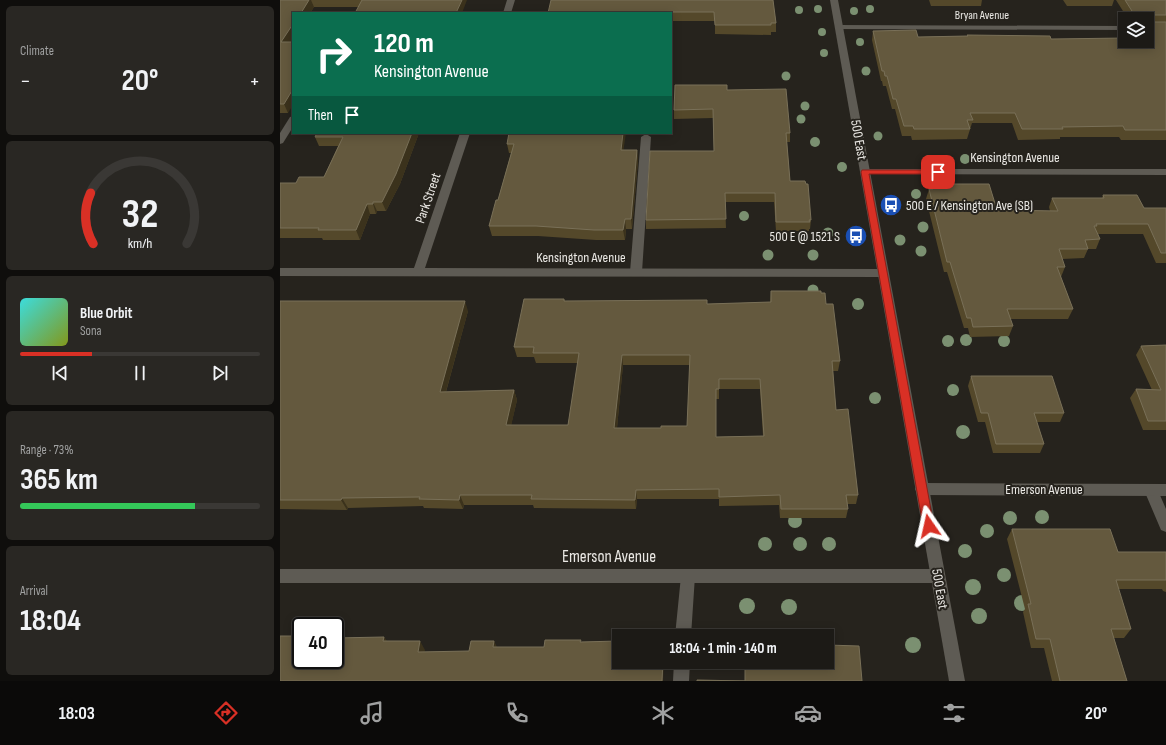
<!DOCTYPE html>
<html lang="en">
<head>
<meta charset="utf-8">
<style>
	body { margin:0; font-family:"Sofia Sans Condensed",sans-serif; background:#292723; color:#f1f3f6; height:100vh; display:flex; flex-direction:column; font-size:15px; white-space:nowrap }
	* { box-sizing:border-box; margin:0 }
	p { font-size:13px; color:#a0a1a1 }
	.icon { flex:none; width:22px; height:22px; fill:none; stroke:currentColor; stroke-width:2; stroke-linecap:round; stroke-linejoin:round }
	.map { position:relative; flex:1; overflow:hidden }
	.panel { display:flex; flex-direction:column; gap:6px; padding:6px; background:#0f0e0c; width:280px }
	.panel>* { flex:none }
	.top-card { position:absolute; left:12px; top:12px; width:380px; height:122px; border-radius:0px; box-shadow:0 2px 10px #0003,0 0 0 1px #3a3835; background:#0b6e4f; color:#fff; overflow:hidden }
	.controls { position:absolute; left:838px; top:12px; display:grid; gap:8px }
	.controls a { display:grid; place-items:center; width:36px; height:36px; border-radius:0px; background:#1c1a16; box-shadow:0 2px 10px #0003,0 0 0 1px #3a3835; font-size:20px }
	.speed { position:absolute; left:12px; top:617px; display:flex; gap:8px; font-size:20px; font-weight:700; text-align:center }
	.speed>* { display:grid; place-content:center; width:52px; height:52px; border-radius:50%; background:#1c1a16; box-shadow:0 2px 10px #0003,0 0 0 1px #3a3835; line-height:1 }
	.speed .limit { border:2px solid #111; border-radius:6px; background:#fff; color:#111 }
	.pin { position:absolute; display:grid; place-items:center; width:34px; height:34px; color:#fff; margin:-17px; border-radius:8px; box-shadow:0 2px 6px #0006 }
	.me { position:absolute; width:44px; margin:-22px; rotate:349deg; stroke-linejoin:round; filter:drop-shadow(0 0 3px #0008) }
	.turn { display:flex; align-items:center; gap:14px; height:84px; padding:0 16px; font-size:18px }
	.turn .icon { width:52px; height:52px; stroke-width:2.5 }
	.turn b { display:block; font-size:28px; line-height:34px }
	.then { display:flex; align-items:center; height:38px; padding:0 16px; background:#0003; gap:8px; font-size:15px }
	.big { font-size:30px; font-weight:700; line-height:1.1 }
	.panel .card { flex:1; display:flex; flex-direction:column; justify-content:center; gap:6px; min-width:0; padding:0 14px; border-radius:6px; background:#292723 }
	.panel .dial { align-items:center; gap:0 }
	.dial svg { height:104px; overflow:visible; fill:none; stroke:#3a3835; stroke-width:7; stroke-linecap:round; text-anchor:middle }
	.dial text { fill:#f1f3f6; stroke:none }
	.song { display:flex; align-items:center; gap:12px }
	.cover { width:48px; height:48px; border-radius:6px; background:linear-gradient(135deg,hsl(180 70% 55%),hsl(70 70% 35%)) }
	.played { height:4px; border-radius:2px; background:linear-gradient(90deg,#d93025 30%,#3a3835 30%) }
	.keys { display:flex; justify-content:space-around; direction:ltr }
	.heat { display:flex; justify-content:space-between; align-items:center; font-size:22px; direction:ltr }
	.charge { height:6px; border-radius:3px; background:linear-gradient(90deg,#34c759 73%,#3a3835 0) }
	.trip { position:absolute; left:332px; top:629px; width:222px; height:40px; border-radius:0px; background:#1c1a16; box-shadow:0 2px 10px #0003,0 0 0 1px #3a3835; font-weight:700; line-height:40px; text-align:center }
	.menu { display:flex; height:64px; justify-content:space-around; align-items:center; background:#0b0a09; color:#a0a1a1 }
	.menu .icon { width:28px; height:28px }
	.menu .active { color:#d93025 }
	.menu b { font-size:18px; color:#f1f3f6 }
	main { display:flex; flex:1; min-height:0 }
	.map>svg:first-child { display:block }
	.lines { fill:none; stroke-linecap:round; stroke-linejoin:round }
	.lane { fill:#5e5b54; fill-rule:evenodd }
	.street { fill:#5e5b54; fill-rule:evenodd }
	.secondary { fill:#5e5b54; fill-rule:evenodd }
	.tree { fill:#7b9071 }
	.wall { fill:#54482a; fill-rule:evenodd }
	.shaded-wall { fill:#3b321c }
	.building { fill:#64593e; stroke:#797058; fill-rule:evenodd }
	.route { fill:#d93025; stroke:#8d1f18 }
	.labels { text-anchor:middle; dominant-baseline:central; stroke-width:4; stroke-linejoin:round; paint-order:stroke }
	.far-street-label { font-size:12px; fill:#eae8e4; stroke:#26231d }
	.street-label { font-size:14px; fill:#eae8e4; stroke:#26231d }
	.poi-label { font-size:14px; fill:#eae8e4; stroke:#26231d; text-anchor:start }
	.near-street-label { font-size:17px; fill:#eae8e4; stroke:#26231d }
</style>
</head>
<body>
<main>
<section class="panel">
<div class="card"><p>Climate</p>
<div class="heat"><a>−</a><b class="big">20°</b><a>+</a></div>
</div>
<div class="card dial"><svg viewBox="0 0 100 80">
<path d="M14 69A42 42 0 1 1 86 69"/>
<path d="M14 69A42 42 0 0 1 12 30" stroke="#d93025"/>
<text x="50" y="56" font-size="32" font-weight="700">32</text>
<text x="50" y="72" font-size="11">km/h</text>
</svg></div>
<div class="card">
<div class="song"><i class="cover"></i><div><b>Blue Orbit</b><p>Sona</p></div></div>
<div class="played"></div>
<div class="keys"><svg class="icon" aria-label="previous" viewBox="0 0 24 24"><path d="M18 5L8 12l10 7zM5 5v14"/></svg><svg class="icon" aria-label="pause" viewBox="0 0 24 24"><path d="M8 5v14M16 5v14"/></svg><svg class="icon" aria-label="next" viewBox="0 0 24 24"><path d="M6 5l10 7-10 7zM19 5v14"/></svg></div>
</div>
<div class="card"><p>Range · 73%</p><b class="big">365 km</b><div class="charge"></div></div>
<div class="card"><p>Arrival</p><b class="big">18:04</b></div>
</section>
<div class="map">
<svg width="886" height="681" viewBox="0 0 886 681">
	<rect width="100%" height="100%" fill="#26231d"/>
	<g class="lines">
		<path class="lane" d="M13,116V127L3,143L0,144V133L10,117Z
			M366,134L371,137L362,272L360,275H352L350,272L361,137Z
			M871,484L876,486L886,509V532L881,530L864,490L866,486Z
			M408,569L413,571L415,576L411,636H395L401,576L403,571Z
			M394,662H410L409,681H393Z"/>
		<path class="street" d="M227,0H235L231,13H223Z
			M556,25L845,26V30L559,29L555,27Z
			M180,133H190L145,268L602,269L606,270L608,273L606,276L602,277L0,276V268H134Z
			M585,169H886V175L582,174L580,172Z
			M642,483L886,484V496L642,495L637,493L635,489L637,485Z
			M0,569H658L663,571L665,576L663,581L658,583H0Z"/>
		<path class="secondary" d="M550,0H558L685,681H669Z"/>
	</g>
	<g class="tree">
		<circle cx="538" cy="9" r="4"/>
		<circle cx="590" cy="9" r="4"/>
		<circle cx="519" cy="10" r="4"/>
		<circle cx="574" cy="11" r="4"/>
		<circle cx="542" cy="32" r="4"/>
		<circle cx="580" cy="42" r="4"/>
		<circle cx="544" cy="53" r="4"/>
		<circle cx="586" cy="71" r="4.5"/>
		<circle cx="506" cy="76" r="4.5"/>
		<circle cx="525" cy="106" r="4.5"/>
		<circle cx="521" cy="119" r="4.5"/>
		<circle cx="598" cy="136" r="4.5"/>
		<circle cx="535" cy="142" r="5"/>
		<circle cx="685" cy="159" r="5"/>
		<circle cx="649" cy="160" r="5"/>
		<circle cx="562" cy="167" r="5"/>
		<circle cx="636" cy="194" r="5"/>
		<circle cx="464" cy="216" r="5"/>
		<circle cx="643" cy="227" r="5.5"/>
		<circle cx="548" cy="233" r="5.5"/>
		<circle cx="620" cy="240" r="5.5"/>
		<circle cx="641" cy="251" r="5.5"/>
		<circle cx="488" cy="255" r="5.5"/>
		<circle cx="533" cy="255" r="5.5"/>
		<circle cx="533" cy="290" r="5.5"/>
		<circle cx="578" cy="304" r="6"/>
		<circle cx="686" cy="340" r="6"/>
		<circle cx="668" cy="341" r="6"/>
		<circle cx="724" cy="341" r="6"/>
		<circle cx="673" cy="390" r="6"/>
		<circle cx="595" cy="398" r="6"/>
		<circle cx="683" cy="432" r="7"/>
		<circle cx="762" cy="517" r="7"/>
		<circle cx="730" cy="518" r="7"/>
		<circle cx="515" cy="521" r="7"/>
		<circle cx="707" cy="531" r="7"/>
		<circle cx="485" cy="544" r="7"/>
		<circle cx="520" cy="544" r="7"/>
		<circle cx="549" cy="544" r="7"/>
		<circle cx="685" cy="551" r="7"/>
		<circle cx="724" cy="575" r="7"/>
		<circle cx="693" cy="587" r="8"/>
		<circle cx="742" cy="603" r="8"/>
		<circle cx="467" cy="606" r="8"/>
		<circle cx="509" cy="607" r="8"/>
		<circle cx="699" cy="616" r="8"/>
		<circle cx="633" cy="645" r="8"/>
	</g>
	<path class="wall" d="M0,0H187L78,7H34L11,42L8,113H0Z
		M493,0L496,23V32H491V35L435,34V21H391V13H268Z
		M649,0H702L701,6H651Z
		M783,0H834L832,6H787Z
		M836,0H886V140H841L839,137H780V139L738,140L732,123H692L687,139L632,140L631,136H622L615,109H612L606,86H603L602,81H601L592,40L593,31L638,37L687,36V35L771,39L867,41V19H848Z
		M447,90L510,133V142H507L510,181L531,220L530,229H529V231H496L494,202H445L446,228L366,229V220L434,151L433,118L394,119V110Z
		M139,133L120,184L106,211H97L96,214H90L80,240H43L42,238H0V183H16L44,177L58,146H39L35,137Z
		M229,133L343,150H357L358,160L352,229H346L345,240H316L258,236H212L209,226L218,200L231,153H229L227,144Z
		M652,184L717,210L770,211L769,207L772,198H822L823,195L864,208H886V263H876L863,234H818L820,239L816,249H808L804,258L782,259L785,267L781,277L793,309L788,319H730L733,326L729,336L690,337L688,328H684L667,272H664L646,199L649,189H651Z
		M491,291L541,293L546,304L560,361L558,371H553L556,410L578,495L576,504H567L568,509L566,518H500L499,505L439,506V499H357L356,509L254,508L253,505H184L183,509L144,508L143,506L68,508L67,510L0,509V301L188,311L166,392L234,390L237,400L231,425H288L298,363H256L254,357H237L234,347L284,299L285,301L427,304L490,302ZM343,365H410L407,426L381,428H337ZM439,389H480L483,436L436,437V399H439Z
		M886,345V430H863L850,398L856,389L872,390L856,355L861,346Z
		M691,376L784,413L780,422H757L764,444L760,453H713L705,422H698L688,386Z
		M732,529L838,552H886V592L883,591L882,589H838L851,629L844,638H834L847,681H772L764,648H751L743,612L745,609L727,539Z"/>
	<path class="shaded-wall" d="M29,0H31L34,7L30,13H21Z
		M182,0H187L182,13H176Z
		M13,24V39L5,51L1,42Z
		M13,89V105L8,113L4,104Z
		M132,133H139L120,184L106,211L102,202Z
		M343,133H346L342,160L341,150Z
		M357,150L358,160L352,229L351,219Z
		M93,202L97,211L96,214L93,204Z
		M87,204L90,214L80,240L76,230Z
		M345,219L346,229L345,240L343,230Z
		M185,301L188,311L163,402L160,392Z
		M342,355L343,365L336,438L334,428Z
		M234,390L237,400L229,435L226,425Z
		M356,490L357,499L356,509L355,500Z
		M180,495L184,505L183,509L179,500Z
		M62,498L68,508L67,510L61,500Z
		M104,637L110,645L103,641Z
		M140,641L145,650L143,660L138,652Z
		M214,641L218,649L213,647Z
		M383,662H384L383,681H382Z"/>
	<path class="building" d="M0,0H29L21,13H13V24L1,42H13V89L4,104H0Z
		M82,0H182L176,13H75Z
		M271,0H493L496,23H491V25H435L434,12H365L364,13H268Z
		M845,0H886V15H871L869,20L871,22H886V130H845L843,126L782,127L783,129H742L735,113H690L693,120H687L690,129H634L633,126H624L616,99H613L607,76H605L604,71H602L593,31L636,30L638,37L688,36L687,35L770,36L771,39L845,38V41H867V38H869L867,34V19H857Z
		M395,85H447V90L506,89L510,133H506L510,181H525L526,184H528L531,220H529L530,222H496L495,193H445L446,219L366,220L370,151H434L433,109L394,110Z
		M37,133H132L116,174L102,202H93V204H87L76,230H38L39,228H0V183H16L19,177H44L63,137H35Z
		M229,133H343L341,150H357L351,219H345L343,230H314L256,226H209L216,200H218L234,144H227Z
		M652,184H709L717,210L778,211L772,198H824L823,195H857L864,208H886V253H881L868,224H816L817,226H814L820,239L805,240L808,249H779L785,267H777L793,309H727L733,326L693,327L691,318H687L670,262H667L649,189H653Z
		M491,291H541V293H545L546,304H553L560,361H552L556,410L568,409L578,495H566L568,509H501L500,495L439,497V489L356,490L355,500L251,499L252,495H180L179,500L139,499L140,497L62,498L61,500H0V301H185L160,392L234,390L226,425H288L299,353H253L254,347H234L244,299H284V301L427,300V304L491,302ZM342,355H410L407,426H381V428H334ZM439,379H480L484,436L436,437V389H439Z
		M886,345V421H868L856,389L881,390L861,346Z
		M691,376H772L784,413H754L764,444H716L708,413H701Z
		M732,529H830L838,552H886V580H836L851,629H831L847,681H780L770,639H756L748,604H751Z
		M0,636H21V660H55V638L104,637L103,641H140L138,652L189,651L191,641H214L213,647H264L265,640H301L300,642L339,641V662H383L382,681H0Z
		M547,645L579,646L582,681H417V680L465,681V662H547Z"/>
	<path class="route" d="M582,170H658L662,172L658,174H589L654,526L653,530L649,531L645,530L643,526L581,172Z"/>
	<defs>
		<g id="bus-disc" transform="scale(1.15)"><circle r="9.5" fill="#1a4fb4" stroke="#26231d"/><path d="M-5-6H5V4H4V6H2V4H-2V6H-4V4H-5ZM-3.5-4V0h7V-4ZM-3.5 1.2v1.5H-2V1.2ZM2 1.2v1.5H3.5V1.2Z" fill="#fff"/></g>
	</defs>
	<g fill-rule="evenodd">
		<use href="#bus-disc" x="611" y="205"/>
		<use href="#bus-disc" x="576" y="236"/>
	</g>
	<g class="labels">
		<g class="far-street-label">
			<text x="702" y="15">Bryan Avenue</text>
		</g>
		<g class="street-label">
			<text transform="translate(579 140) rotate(80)">500 East</text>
			<text x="735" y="157">Kensington Avenue</text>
			<text transform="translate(148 198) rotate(-71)">Park Street</text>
			<text x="301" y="257">Kensington Avenue</text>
			<text x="764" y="489">Emerson Avenue</text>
			<text transform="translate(660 589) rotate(80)">500 East</text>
		</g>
		<g class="poi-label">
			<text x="626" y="205">500 E / Kensington Ave (SB)</text>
			<text x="560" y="236" text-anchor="end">500 E @ 1521 S</text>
		</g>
		<g class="near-street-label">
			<text x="329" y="557">Emerson Avenue</text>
		</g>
	</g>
</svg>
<div class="controls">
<a><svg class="icon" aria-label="layers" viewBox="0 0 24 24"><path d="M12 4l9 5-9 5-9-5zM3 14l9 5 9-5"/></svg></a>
</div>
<div class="speed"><div class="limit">40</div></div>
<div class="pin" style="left:658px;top:172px;background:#d93025"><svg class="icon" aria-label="arrive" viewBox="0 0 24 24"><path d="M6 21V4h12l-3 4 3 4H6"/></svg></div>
<svg class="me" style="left:649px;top:526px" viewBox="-20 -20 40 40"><path d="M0-17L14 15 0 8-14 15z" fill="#d93025" stroke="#fff" stroke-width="4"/></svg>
<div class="trip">18:04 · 1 min · 140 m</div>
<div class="top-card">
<div class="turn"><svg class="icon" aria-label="right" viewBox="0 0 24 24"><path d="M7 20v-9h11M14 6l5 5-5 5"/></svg><div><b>120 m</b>Kensington Avenue</div></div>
<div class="then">Then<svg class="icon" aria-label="arrive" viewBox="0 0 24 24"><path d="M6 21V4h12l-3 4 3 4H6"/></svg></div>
</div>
</div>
</main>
<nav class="menu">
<b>18:03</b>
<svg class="icon active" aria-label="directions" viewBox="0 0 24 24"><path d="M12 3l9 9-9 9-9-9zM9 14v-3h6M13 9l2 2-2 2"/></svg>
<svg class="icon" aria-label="music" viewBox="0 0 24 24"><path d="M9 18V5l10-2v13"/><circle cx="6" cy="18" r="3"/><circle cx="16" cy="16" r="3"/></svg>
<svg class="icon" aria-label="phone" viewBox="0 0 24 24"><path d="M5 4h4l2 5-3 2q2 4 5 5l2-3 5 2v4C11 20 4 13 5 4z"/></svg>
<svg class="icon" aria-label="climate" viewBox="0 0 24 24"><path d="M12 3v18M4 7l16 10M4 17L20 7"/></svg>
<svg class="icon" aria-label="car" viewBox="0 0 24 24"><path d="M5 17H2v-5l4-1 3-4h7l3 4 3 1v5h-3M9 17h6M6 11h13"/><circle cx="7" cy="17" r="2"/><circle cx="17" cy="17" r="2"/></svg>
<svg class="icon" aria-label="filters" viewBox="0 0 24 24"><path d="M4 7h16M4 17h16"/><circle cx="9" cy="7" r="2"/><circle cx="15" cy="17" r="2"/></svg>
<b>20°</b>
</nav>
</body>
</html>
